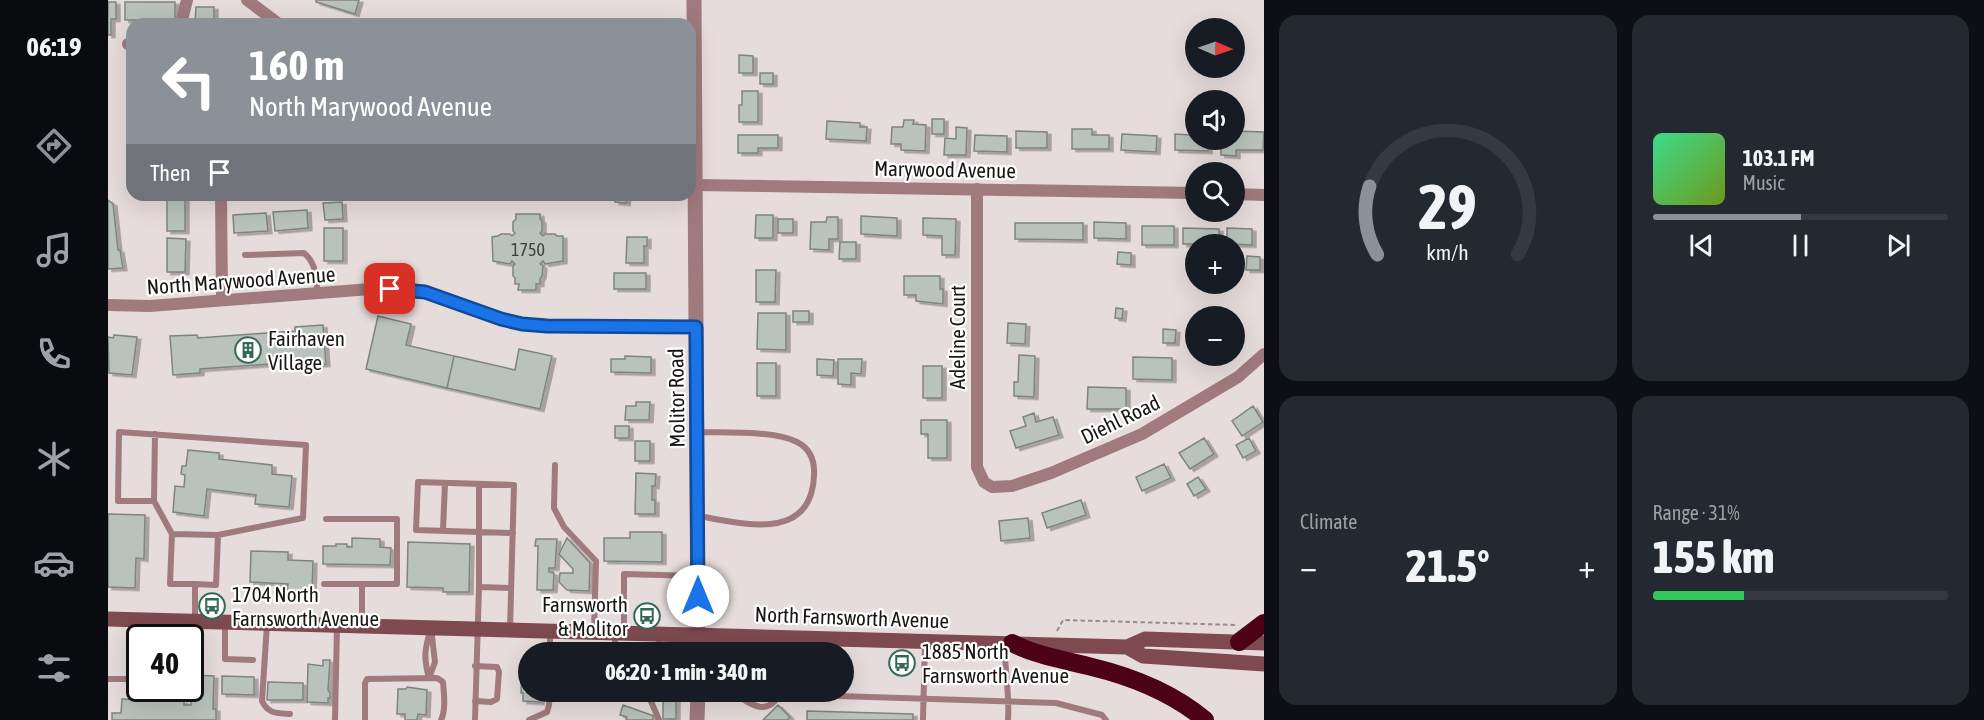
<!DOCTYPE html>
<html lang="en">
<head>
<meta charset="utf-8">
<style>
	body { margin:0; font-family:"Asap Condensed",sans-serif; background:#242831; color:#f1f3f6; height:100vh; display:flex; flex-direction:column; font-size:22px; white-space:nowrap }
	* { box-sizing:border-box; margin:0 }
	p { font-size:20px; color:#9ea1a6 }
	.icon { flex:none; width:33px; height:33px; fill:none; stroke:currentColor; stroke-width:2; stroke-linecap:round; stroke-linejoin:round }
	.map { position:relative; flex:1; overflow:hidden }
	.panel { display:flex; flex-direction:column; gap:15px; padding:15px; background:#0d0f14; width:720px }
	.panel>* { flex:none }
	.guide { position:absolute; left:18px; top:18px; width:570px; height:183px; border-radius:18px; box-shadow:0 6px 24px #0002; background:#8c9099; color:#fff; overflow:hidden }
	.needle { width:39px; rotate:92deg }
	.tools { position:absolute; left:1077px; top:18px; display:grid; gap:12px }
	.tools a { display:grid; place-items:center; width:60px; height:60px; border-radius:50%; background:#171b24; box-shadow:0 6px 24px #0002; font-size:30px }
	.speed { position:absolute; left:18px; top:624px; display:flex; gap:12px; font-size:30px; font-weight:700; text-align:center }
	.speed>* { display:grid; place-content:center; width:78px; height:78px; border-radius:50%; background:#171b24; box-shadow:0 6px 24px #0002; line-height:1 }
	.speed .limit { border:3px solid #111; border-radius:9px; background:#fff; color:#111 }
	.pin { position:absolute; display:grid; place-items:center; width:51px; height:51px; color:#fff; margin:-26px; border-radius:12px; box-shadow:0 3px 9px #0006 }
	.me { position:absolute; width:66px; margin:-33px; rotate:0deg; stroke-linejoin:round; filter:drop-shadow(0 0 4px #0008) }
	.turn { display:flex; align-items:center; gap:21px; height:126px; padding:0 24px; font-size:27px }
	.turn .icon { width:78px; height:78px; stroke-width:2.5 }
	.turn b { display:block; font-size:42px; line-height:51px }
	.then { display:flex; align-items:center; height:57px; padding:0 24px; background:#0003; gap:12px; font-size:22px }
	.big { font-size:45px; font-weight:800; line-height:1.1 }
	.panel .card { flex:1; display:flex; flex-direction:column; justify-content:center; gap:9px; min-width:0; padding:0 21px; border-radius:18px; background:#242831 }
	.panel .dial { align-items:center; gap:0 }
	.dial svg { height:156px; overflow:visible; fill:none; stroke:#363941; stroke-width:7; stroke-linecap:round; text-anchor:middle }
	.dial text { fill:#f1f3f6; stroke:none }
	.song { display:flex; align-items:center; gap:18px }
	.cover { width:72px; height:72px; border-radius:9px; background:linear-gradient(135deg,hsl(150 70% 55%),hsl(80 70% 35%)) }
	.played { height:6px; border-radius:3px; background:linear-gradient(90deg,#8c9099 50%,#363941 50%) }
	.keys { display:flex; justify-content:space-around; direction:ltr }
	.heat { display:flex; justify-content:space-between; align-items:center; font-size:33px; direction:ltr }
	.charge { height:9px; border-radius:4px; background:linear-gradient(90deg,#34c759 31%,#363941 0) }
	.panel .tiles { flex:1; display:grid; gap:15px; grid-template-columns:repeat(2,1fr) }
	.trip { position:absolute; left:410px; top:642px; width:336px; height:60px; border-radius:30px; background:#171b24; box-shadow:0 6px 24px #0002; font-weight:800; line-height:60px; text-align:center }
	main { display:flex; flex:1; min-height:0 }
	.menu { display:flex; flex-direction:column; width:108px; justify-content:space-around; align-items:center; background:#090b0e; color:#9ea1a6 }
	.menu .icon { width:42px; height:42px }
	.menu .active { color:#8c9099 }
	.menu b { font-size:27px; color:#f1f3f6 }
	.map>svg:first-child { display:block }
	.building { fill:#b9c2bd; stroke:#7d8580; stroke-width:1.5; filter:url(#shadow) }
	.lines { fill:none; stroke-linecap:round; stroke-linejoin:round }
	.path { stroke:#958d8d; stroke-width:2; stroke-dasharray:4.5 3; stroke-linecap:butt }
	.service { stroke:#a07a7d; stroke-width:6 }
	.minor { stroke:#a07a7d; stroke-width:12 }
	.tertiary { stroke:#a07a7d; stroke-width:15 }
	.secondary { stroke:#7e4a50; stroke-width:15 }
	.motorway { stroke:#4d0117; stroke-width:18 }
	.route-casing { stroke:#114b97; stroke-width:15 }
	.route { stroke:#1a73e8; stroke-width:10 }
	.labels { text-anchor:middle; dominant-baseline:central; stroke-width:4.5; stroke-linejoin:round; paint-order:stroke }
	.number-label { font-size:18px; fill:#41403f }
	.street-label { font-size:21px; fill:#191515; stroke:#fff }
	.poi-label { font-size:21px; fill:#191515; stroke:#fff; text-anchor:start }
</style>
</head>
<body>
<main>
<nav class="menu">
<b>06:19</b>
<svg class="icon active" aria-label="directions" viewBox="0 0 24 24"><path d="M12 3l9 9-9 9-9-9zM9 14v-3h6M13 9l2 2-2 2"/></svg>
<svg class="icon" aria-label="music" viewBox="0 0 24 24"><path d="M9 18V5l10-2v13"/><circle cx="6" cy="18" r="3"/><circle cx="16" cy="16" r="3"/></svg>
<svg class="icon" aria-label="phone" viewBox="0 0 24 24"><path d="M5 4h4l2 5-3 2q2 4 5 5l2-3 5 2v4C11 20 4 13 5 4z"/></svg>
<svg class="icon" aria-label="climate" viewBox="0 0 24 24"><path d="M12 3v18M4 7l16 10M4 17L20 7"/></svg>
<svg class="icon" aria-label="car" viewBox="0 0 24 24"><path d="M5 17H2v-5l4-1 3-4h7l3 4 3 1v5h-3M9 17h6M6 11h13"/><circle cx="7" cy="17" r="2"/><circle cx="17" cy="17" r="2"/></svg>
<svg class="icon" aria-label="filters" viewBox="0 0 24 24"><path d="M4 7h16M4 17h16"/><circle cx="9" cy="7" r="2"/><circle cx="15" cy="17" r="2"/></svg>
</nav>
<div class="map">
<svg width="1156" height="720" viewBox="0 0 1156 720">
	<defs>
		<filter id="shadow"><feDropShadow dx="4" dy="2.5" stdDeviation="0" flood-color="#0004"/></filter>
	</defs>
	<rect width="100%" height="100%" fill="#e7dcdc"/>
	<path class="building" d="M208,0H251L247,14L208,2Z
		M0,2H8V19H3V35H0Z
		M17,2H67V20H17Z
		M88,7H106V23L110,24H87Z
		M631,55L645,56V73H631Z
		M652,73H665V84H652Z
		M634,91H650V122H631V105H634Z
		M824,119H836V134H824Z
		M796,120H806L805,124L818,125L817,151L793,150V144H783L784,127H795Z
		M719,121L752,123V127H759L758,141L718,139Z
		M848,127L859,128L858,155H836L837,138L848,139Z
		M1083,127L1088,128V140H1100V151L1067,150V134L1083,135Z
		M964,129H984V135H1001V149H964Z
		M908,131L939,132V148H908Z
		M1126,131L1156,132L1155,150H1128V156L1113,155V140H1126Z
		M1014,134L1049,136L1048,152L1013,150Z
		M630,135H670V148H650V153H630Z
		M867,135L899,136V152L866,151Z
		M508,195H519L518,203L507,202Z
		M59,198H77V231H59Z
		M0,200L5,204L10,250H12L15,268L0,269Z
		M234,202L235,219L217,220L215,203Z
		M199,210L200,228L167,231L165,212Z
		M158,213L160,231L126,233L125,215Z
		M408,214H432V219L434,221V231L432,233L435,236L437,234H447L449,236H455V261L437,264L435,261L432,264L435,266L434,276L432,279V284H428V290H410L411,284H407V278L405,276V266L407,264L404,261L402,264L385,261L384,237L390,236L393,234H402L404,236L407,233L405,231V222L408,219Z
		M648,215H665V238H647Z
		M753,216L789,218V236L753,234Z
		M719,217H730V239H721V250L702,249L703,222H718Z
		M815,218L848,219L847,255H834V236L815,235Z
		M670,219H685V233H670Z
		M986,222L1018,223V239L986,238Z
		M907,223H975V240L907,239Z
		M1034,226H1066V245H1034Z
		M216,228H235V261H216Z
		M1075,228L1111,229V244H1075Z
		M1119,228L1144,229V245L1119,244Z
		M519,237H539V246H536V263H518Z
		M59,238L78,239L77,272H59Z
		M732,242H748V259H731Z
		M1010,252L1023,253V265L1009,264Z
		M1139,256L1152,257V270H1138Z
		M648,270H668L667,302H648Z
		M506,273H538V289H506Z
		M796,276H832V289H835V304L808,301V295H796Z
		M1008,308L1015,309L1014,319L1007,318Z
		M685,311H701V322H685Z
		M650,313H678V350L649,349Z
		M270,316L303,324L298,345L346,356L339,388L258,369Z
		M900,323L918,324L917,344L899,343Z
		M215,325L218,364L190,366V362L92,369V373L65,375L62,336L89,335L90,338L187,331V327Z
		M1055,329L1068,330L1067,343H1055Z
		M6,335L29,337L24,375L1,373L0,337L5,338Z
		M411,349L444,356L432,409L339,388L346,356L407,370Z
		M911,355L927,356L926,397L906,396V382H910Z
		M517,356L543,357V373L503,372V359H517Z
		M1025,357L1064,358V380L1025,379Z
		M709,359L726,360L725,376L709,375Z
		M730,359H754L753,374L743,373V385L730,384Z
		M649,363H668V396H649Z
		M815,366H834V398H815Z
		M980,387L1018,388V409H979Z
		M528,402H542L541,420H517L518,406H528Z
		M1145,406L1155,422L1134,436L1124,421Z
		M926,413L928,422L945,417L951,435L908,448L902,431L918,426L915,417Z
		M813,420H839V458H820V434H813Z
		M507,426H521V438H507Z
		M1096,438L1106,454L1082,469L1071,453Z
		M1141,438L1148,451L1135,458L1128,445Z
		M527,441H542V461H527Z
		M80,450L111,453V459L164,465V474L184,476L181,507L147,504L148,495L99,489L96,516L65,512L67,486L76,487L77,475L73,474L74,466H78Z
		M1056,464L1063,478L1034,491L1028,477Z
		M528,473L548,474L547,486H544V500H547V514H527Z
		M1090,477L1098,489L1086,496L1079,484Z
		M973,500L978,515L939,528L934,513Z
		M0,514L37,515L36,559L28,558L27,588L0,587Z
		M920,518L922,538L893,541L891,521Z
		M522,532H554V562L496,561V538H522Z
		M244,538L272,539V547L283,548L282,565L215,564V546H228V544H239V547H244Z
		M459,538L482,563L481,591L459,590L451,582L452,573H465V569L451,554Z
		M428,539H449L447,568H441V572L446,573L445,590H429L430,546H427Z
		M300,542L362,544L361,592H335V588L299,587Z
		M143,551L180,552V560L205,561L204,592L179,591L180,584L142,582Z
		M215,660H222L220,690L222,693V698H220V703L199,702L200,664L215,666Z
		M414,666H420V692H432V702L415,701V693H413Z
		M82,675L106,676L105,709H108V720H4V713H13L14,699L76,701V705H83Z
		M114,676L146,677V695L114,694Z
		M160,682L195,683V700H159Z
		M299,687L319,690L318,715L310,714L309,720H297V714H289L290,689H298Z
		M519,692H541V695L519,694Z
		M645,692H661L660,699L645,698Z
		M555,694H568V719H555Z
		M515,705L546,716L544,720H518L519,717L512,715Z
		M670,705L682,717L679,720H655Z
		M699,711L805,714V720H699Z"/>
	<g class="lines">
		<path class="path" d="M949,631L955,620L1129,625"/>
		<path class="service" d="M137,255L196,253C208,263 209,278 209,293
			M589,432C616,433 665,430 689,442C703,449 707,461 706,476C703,542 636,524 591,516
			M447,465L446,508L456,527L488,561L486,630
			M46,501L47,434
			M335,530L337,483
			M64,534L46,501H10L11,432L198,445L195,518L110,535
			M216,584H289V519H218
			M254,584V626
			M371,587L403,588
			M117,622V659L145,660
			M159,624L154,701C160,714 169,713 182,714
			M323,628L327,662L321,678C315,657 317,648 323,628Z
			M402,629C403,581 405,533 406,485L310,482L308,530L405,533
			M516,632V574L589,576
			M626,636L631,652
			M897,643C896,669 902,694 900,720
			M442,652V631
			M507,652V633
			M551,652V635
			M676,652V637
			M82,653L87,622V584H62L64,534L110,535L108,585L87,584
			M0,679H32
			M510,692L511,694L520,699H542L548,692
			M625,692C643,705 660,718 673,692
			M699,695L948,703L994,715L998,720
			M542,699L551,720
			M367,701L383,702L389,699L391,672L389,667L367,666
			M227,720L229,626
			M257,720V683L259,679L329,678L335,682C336,694 338,710 333,720
			M367,720L371,587V484
			M421,720L439,712L441,705L442,692
			M815,720L817,641"/>
		<path class="minor" d="M139,0L171,24
			M73,24L79,0
			M20,44H24
			M587,185L1088,193
			M869,189V467L876,482L884,487L904,486L943,473L1034,434L1130,377L1156,354
			M1126,194L1156,195
			M113,195L114,300
			M0,305L42,306L263,289H299L317,292L393,319L414,324L439,326L588,327"/>
		<path class="tertiary" d="M586,0L590,652
			M589,720L590,692"/>
		<path class="secondary" d="M0,619L1019,647L1037,639L1156,643
			M1019,647L1035,656L1156,664"/>
		<path class="motorway" d="M1131,642L1156,623
			M904,643C929,656 957,660 984,667C1025,677 1065,693 1097,720"/>
	</g>
	<g class="lines">
		<g class="route-casing">
			<path id="route" d="M282,289L317,292L393,319L414,324L439,326L588,327L590,596"/>
		</g>
		<use href="#route" class="route"/>
	</g>
	<defs>
		<g id="building-ring" transform="scale(1.35)"><circle r="9.5" fill="#fff" stroke="#346a51" stroke-width="1.5"/><path d="M-4-6H4V6H1V3H-1V6H-4ZM-2.5-4.3h1.7v1.8h-1.7ZM.8-4.3h1.7v1.8H.8ZM-2.5-1h1.7V.8h-1.7ZM.8-1h1.7V.8H.8Z" fill="#346a51"/></g>
		<g id="bus-ring" transform="scale(1.35)"><circle r="9.5" fill="#fff" stroke="#346a51" stroke-width="1.5"/><path d="M-5-6H5V4H4V6H2V4H-2V6H-4V4H-5ZM-3.5-4V0h7V-4ZM-3.5 1.2v1.5H-2V1.2ZM2 1.2v1.5H3.5V1.2Z" fill="#346a51"/></g>
	</defs>
	<g fill-rule="evenodd">
		<use href="#building-ring" x="140" y="350"/>
		<use href="#bus-ring" x="104" y="606"/>
		<use href="#bus-ring" x="539" y="616"/>
		<use href="#bus-ring" x="794" y="663"/>
	</g>
	<g class="labels">
		<g class="number-label">
			<text x="420" y="249">1750</text>
		</g>
		<g class="street-label">
			<text transform="translate(837 169) rotate(1)">Marywood Avenue</text>
			<text transform="translate(133 280) rotate(-4)">North Marywood Avenue</text>
			<text transform="translate(849 337) rotate(-90)">Adeline Court</text>
			<text transform="translate(568 398) rotate(-91)">Molitor Road</text>
			<text transform="translate(1012 419) rotate(-26)">Diehl Road</text>
			<text transform="translate(744 617) rotate(2)">North Farnsworth Avenue</text>
		</g>
		<g class="poi-label">
			<text x="160" y="338">Fairhaven<tspan x="160" dy="24">Village</tspan></text>
			<text x="124" y="594">1704 North<tspan x="124" dy="24">Farnsworth Avenue</tspan></text>
			<text x="520" y="604" text-anchor="end">Farnsworth<tspan x="520" dy="24">&amp; Molitor</tspan></text>
			<text x="814" y="651">1885 North<tspan x="814" dy="24">Farnsworth Avenue</tspan></text>
		</g>
	</g>
</svg>
<div class="tools">
<a><svg class="needle" viewBox="-14 -14 28 28"><path d="M0-13l5 13h-10z" fill="#e53935"/><path d="M0 13l5-13h-10z" fill="#9ea1a6"/></svg></a>
<a><svg class="icon" aria-label="sound" viewBox="0 0 24 24"><path d="M4 9h4l5-4v14l-5-4H4zM17 9q2 3 0 6"/></svg></a>
<a><svg class="icon" aria-label="search" viewBox="0 0 24 24"><circle cx="10" cy="10" r="6"/><path d="M15 15l6 6"/></svg></a>
<a>+</a>
<a>−</a>
</div>
<div class="speed"><div class="limit">40</div></div>
<div class="pin" style="left:282px;top:289px;background:#d93025"><svg class="icon" aria-label="arrive" viewBox="0 0 24 24"><path d="M6 21V4h12l-3 4 3 4H6"/></svg></div>
<svg class="me" style="left:590px;top:596px" viewBox="-20 -20 40 40"><circle r="19" fill="#fff"/><path d="M0-13L10 11 0 6-10 11z" fill="#1a73e8"/></svg>
<div class="trip">06:20 · 1 min · 340 m</div>
<div class="guide">
<div class="turn"><svg class="icon" aria-label="left" viewBox="0 0 24 24"><path d="M17 20v-9H6M10 6l-5 5 5 5"/></svg><div><b>160 m</b>North Marywood Avenue</div></div>
<div class="then">Then<svg class="icon" aria-label="arrive" viewBox="0 0 24 24"><path d="M6 21V4h12l-3 4 3 4H6"/></svg></div>
</div>
</div>
<section class="panel">
<div class="tiles">
<div class="card dial"><svg viewBox="0 0 100 80">
<path d="M14 69A42 42 0 1 1 86 69"/>
<path d="M14 69A42 42 0 0 1 10 34" stroke="#8c9099"/>
<text x="50" y="56" font-size="32" font-weight="700">29</text>
<text x="50" y="72" font-size="11">km/h</text>
</svg></div>
<div class="card">
<div class="song"><i class="cover"></i><div><b>103.1 FM</b><p>Music</p></div></div>
<div class="played"></div>
<div class="keys"><svg class="icon" aria-label="previous" viewBox="0 0 24 24"><path d="M18 5L8 12l10 7zM5 5v14"/></svg><svg class="icon" aria-label="pause" viewBox="0 0 24 24"><path d="M8 5v14M16 5v14"/></svg><svg class="icon" aria-label="next" viewBox="0 0 24 24"><path d="M6 5l10 7-10 7zM19 5v14"/></svg></div>
</div>
<div class="card"><p>Climate</p>
<div class="heat"><a>−</a><b class="big">21.5°</b><a>+</a></div>
</div>
<div class="card"><p>Range · 31%</p><b class="big">155 km</b><div class="charge"></div></div>
</div>
</section>
</main>
</body>
</html>
